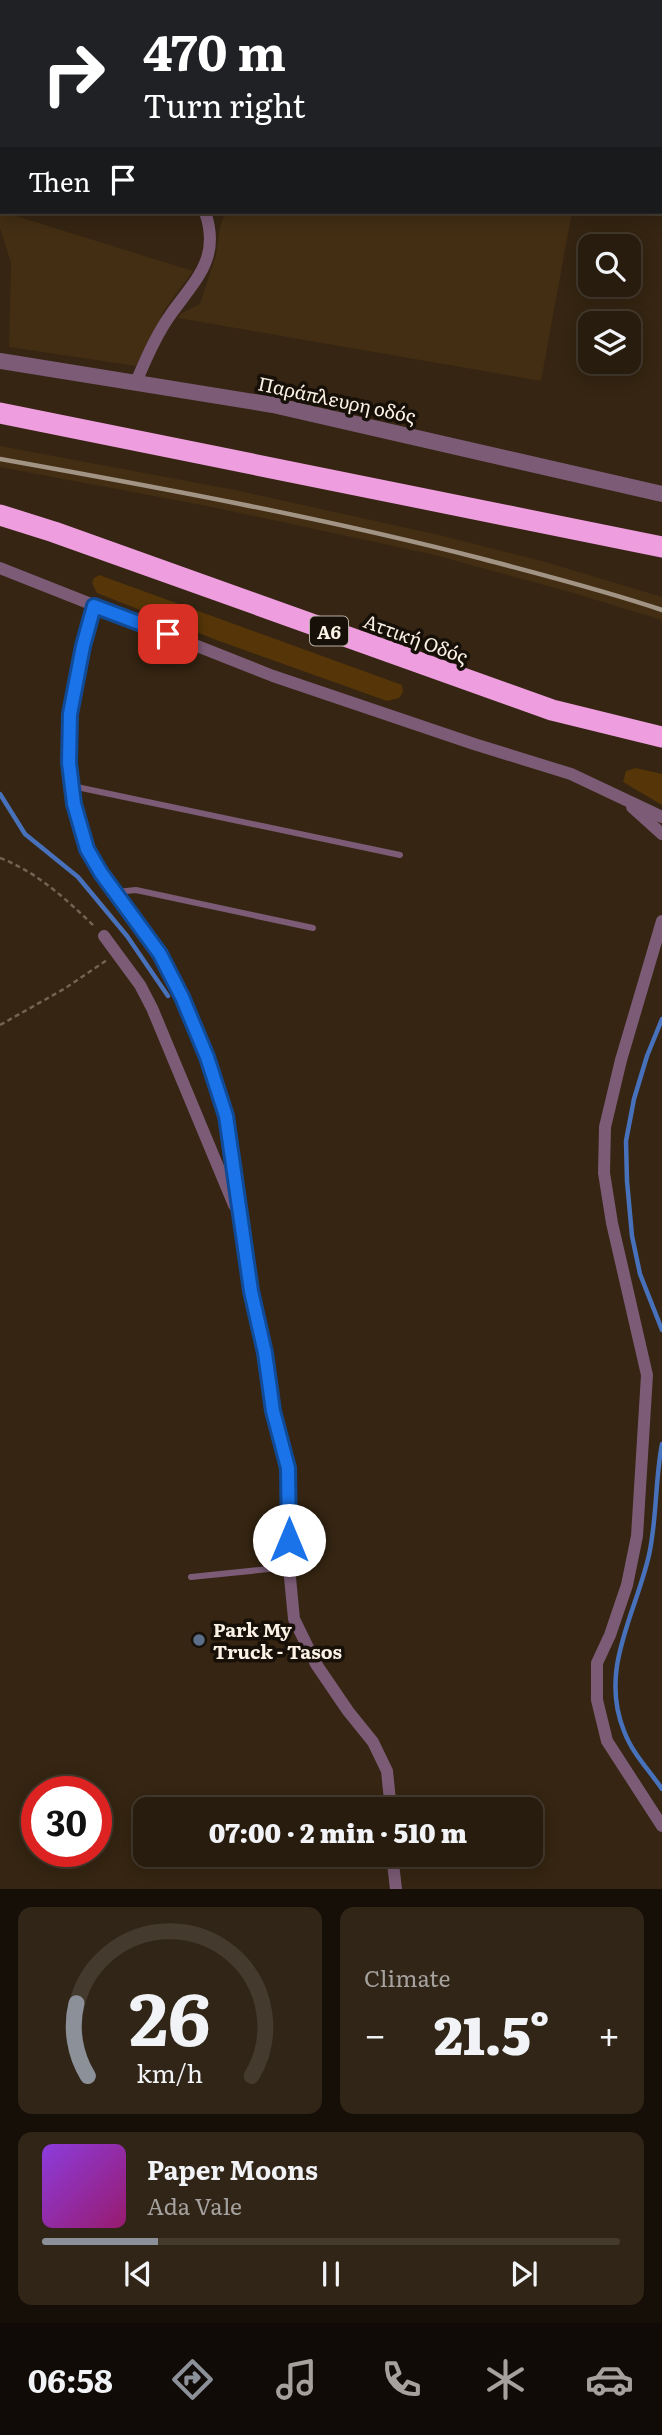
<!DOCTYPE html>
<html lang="en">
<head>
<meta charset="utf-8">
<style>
	body { margin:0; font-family:Literata,serif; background:#302517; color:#f1f3f6; height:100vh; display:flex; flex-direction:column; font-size:26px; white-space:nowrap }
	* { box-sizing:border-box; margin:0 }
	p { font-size:23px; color:#a5a19e }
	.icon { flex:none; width:38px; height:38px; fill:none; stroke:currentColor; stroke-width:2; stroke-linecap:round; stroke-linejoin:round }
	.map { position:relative; height:1889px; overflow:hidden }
	.panel { display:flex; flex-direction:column; gap:18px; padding:18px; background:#160f08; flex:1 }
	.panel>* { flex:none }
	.top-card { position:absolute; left:0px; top:0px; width:663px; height:214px; box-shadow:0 4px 18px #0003,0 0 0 2px #443a2e; background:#202124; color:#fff; overflow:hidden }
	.tools { position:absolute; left:578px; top:234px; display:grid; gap:14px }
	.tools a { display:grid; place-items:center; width:63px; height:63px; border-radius:14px; background:#281c0e; box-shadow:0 4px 18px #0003,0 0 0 2px #443a2e; font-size:35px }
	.speed { position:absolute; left:21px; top:1776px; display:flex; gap:14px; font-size:35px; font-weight:700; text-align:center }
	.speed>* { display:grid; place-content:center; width:91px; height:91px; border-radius:50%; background:#281c0e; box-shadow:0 4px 18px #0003,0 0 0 2px #443a2e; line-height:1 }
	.speed .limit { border:10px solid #d22; background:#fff; color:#111 }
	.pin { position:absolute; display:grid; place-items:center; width:60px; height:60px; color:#fff; margin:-30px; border-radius:14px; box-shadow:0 4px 10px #0006 }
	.me { position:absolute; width:77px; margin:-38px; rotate:0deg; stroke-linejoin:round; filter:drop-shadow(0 0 5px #0008) }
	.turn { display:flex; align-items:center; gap:24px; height:147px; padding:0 28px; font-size:32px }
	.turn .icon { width:91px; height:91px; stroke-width:2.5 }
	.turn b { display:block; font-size:49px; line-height:60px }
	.then { display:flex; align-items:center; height:66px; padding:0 28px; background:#0003; gap:14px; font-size:26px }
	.big { font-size:52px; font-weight:800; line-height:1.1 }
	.panel .card { flex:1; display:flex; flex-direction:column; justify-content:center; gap:10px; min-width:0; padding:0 24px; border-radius:14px; background:#302517 }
	.panel .dial { align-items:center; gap:0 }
	.dial svg { height:182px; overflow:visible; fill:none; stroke:#443a2e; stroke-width:7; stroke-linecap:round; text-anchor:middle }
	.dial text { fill:#f1f3f6; stroke:none }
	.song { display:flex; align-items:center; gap:21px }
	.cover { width:84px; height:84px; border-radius:10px; background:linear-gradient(135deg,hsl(270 70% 55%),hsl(320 70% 35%)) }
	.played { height:7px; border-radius:4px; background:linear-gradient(90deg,#8c9099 20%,#443a2e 20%) }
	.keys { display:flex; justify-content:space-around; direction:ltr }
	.heat { display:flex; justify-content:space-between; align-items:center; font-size:38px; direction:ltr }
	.panel .tiles { flex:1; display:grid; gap:18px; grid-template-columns:1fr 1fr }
	.card:last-child { grid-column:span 2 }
	.trip { position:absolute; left:133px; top:1797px; width:410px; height:70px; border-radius:14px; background:#281c0e; box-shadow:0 4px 18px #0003,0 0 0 2px #443a2e; font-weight:800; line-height:70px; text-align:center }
	.dock { display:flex; height:112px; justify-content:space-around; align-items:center; background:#100b06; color:#a5a19e }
	.dock .icon { width:49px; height:49px }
	.dock .current { color:#8c9099 }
	.dock b { font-size:32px; color:#f1f3f6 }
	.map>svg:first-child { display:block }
	.built { fill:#432e14 }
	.green { fill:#563608 }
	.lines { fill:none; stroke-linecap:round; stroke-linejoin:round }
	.stream { stroke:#4871bb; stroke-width:4.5 }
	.path { stroke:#726453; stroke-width:2.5; stroke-dasharray:5 3.5; stroke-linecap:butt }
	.service { stroke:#7b5b75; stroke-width:6 }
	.minor { stroke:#7b5b75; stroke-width:12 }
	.tertiary { stroke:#7b5b75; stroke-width:16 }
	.motorway { stroke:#ee9edf; stroke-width:21 }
	.rail { stroke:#a29485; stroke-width:4.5 }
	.route-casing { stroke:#114b97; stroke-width:18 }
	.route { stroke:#1a73e8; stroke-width:12 }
	.service-dot { fill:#5c6f8a; stroke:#171008; stroke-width:2.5 }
	.labels { text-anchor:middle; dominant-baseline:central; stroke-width:7; stroke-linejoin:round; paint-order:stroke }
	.shield { fill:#171008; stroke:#b7aea3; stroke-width:2 }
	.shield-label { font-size:18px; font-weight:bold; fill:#fcf1e5 }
	.street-label { font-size:19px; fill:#fcf1e5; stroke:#171008 }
	.poi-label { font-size:19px; font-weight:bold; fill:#fcf1e5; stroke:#171008; text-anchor:start }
</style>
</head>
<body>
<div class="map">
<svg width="662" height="1889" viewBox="0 0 662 1889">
	<rect width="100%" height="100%" fill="#352512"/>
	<path class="built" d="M0,211L193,271L165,309L136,366L9,347L11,263L0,228Z
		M226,212H572L541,381L178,318L180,314L200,304L216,255L220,226Z
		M0,446L235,490L439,535L542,561L662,597V620L573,593L435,555L207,506L0,467Z"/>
	<path class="green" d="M99,575L402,685L403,692L399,698L387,701L219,641L97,593L92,583L94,578Z
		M636,768L662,774V805L623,782L626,771Z"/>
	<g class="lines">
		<path class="stream" d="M0,794L25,834L78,877L127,936L168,996
			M662,1019L647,1056L634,1099L626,1141L627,1181L632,1236L640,1274L662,1330
			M662,1444C655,1480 657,1519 649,1555C635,1616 599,1669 624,1731C632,1753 649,1770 662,1789"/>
		<path class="path" d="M0,858C37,872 66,899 94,926
			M0,1025L64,989L107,960"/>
		<path class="service" d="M108,0L109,2
			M72,786L400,855
			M116,892L136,890L313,928
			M191,1577L289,1567"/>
		<path class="minor" d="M212,2L213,0
			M136,382C146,359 156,335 171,314C196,279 221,258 205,212
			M0,568L273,676L474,744L571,774L662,817
			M95,606L83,646L70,714L69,763L74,805L87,849L101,873L161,954L182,997L207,1057L226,1116L251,1291L265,1353L273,1411L288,1468L289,1567L294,1619L316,1664L348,1711L373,1742L387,1771L391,1810
			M632,807L662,834
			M662,921L621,1060L605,1127L604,1173L612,1223L647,1375L637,1536L627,1585L610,1635L597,1663V1700L607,1741L662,1826
			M104,936L140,985L152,1008L234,1205
			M392,1855L396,1889"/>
		<path class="tertiary" d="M0,361L273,405L662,494"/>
		<path class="motorway" d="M0,413L662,547
			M0,515L54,532L552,710L662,737"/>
		<path class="rail" d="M0,459C162,488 324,518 483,559C543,575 603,590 662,610"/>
	</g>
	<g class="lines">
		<g class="route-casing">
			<path id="route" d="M168,634L94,606L83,646L70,714L69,763L74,804L87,849L101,873L160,954L182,997L207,1057L226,1116L251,1291L265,1353L273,1411L288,1468L289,1540"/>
		</g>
		<use href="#route" class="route"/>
	</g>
	<circle class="service-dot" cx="199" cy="1640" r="7"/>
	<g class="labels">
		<rect class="shield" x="310" y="616.5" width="38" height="29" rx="5"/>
		<g class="shield-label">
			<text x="329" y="631">Α6</text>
		</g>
		<g class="street-label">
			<text transform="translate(337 399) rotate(12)">Παράπλευρη οδός</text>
			<text transform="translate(416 638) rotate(20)">Αττική Οδός</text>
		</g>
		<g class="poi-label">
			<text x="213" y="1629">Park My<tspan x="213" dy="22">Truck - Tasos</tspan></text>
		</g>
	</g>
</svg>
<div class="tools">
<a><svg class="icon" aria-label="search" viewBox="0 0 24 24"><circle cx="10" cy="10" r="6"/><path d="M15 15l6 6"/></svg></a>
<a><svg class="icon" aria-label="layers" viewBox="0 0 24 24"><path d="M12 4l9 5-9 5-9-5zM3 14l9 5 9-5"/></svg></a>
</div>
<div class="speed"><div class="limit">30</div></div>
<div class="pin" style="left:168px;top:634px;background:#d93025"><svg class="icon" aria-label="arrive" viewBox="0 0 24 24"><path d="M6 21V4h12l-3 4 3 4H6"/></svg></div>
<svg class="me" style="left:289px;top:1540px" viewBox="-20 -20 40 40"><circle r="19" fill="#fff"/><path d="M0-13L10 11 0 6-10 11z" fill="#1a73e8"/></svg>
<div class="trip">07:00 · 2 min · 510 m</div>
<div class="top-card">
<div class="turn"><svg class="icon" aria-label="right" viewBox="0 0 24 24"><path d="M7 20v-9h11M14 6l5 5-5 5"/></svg><div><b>470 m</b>Turn right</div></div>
<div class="then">Then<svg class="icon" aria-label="arrive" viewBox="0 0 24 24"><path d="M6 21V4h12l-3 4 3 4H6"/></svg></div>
</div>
</div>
<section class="panel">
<div class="tiles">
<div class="card dial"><svg viewBox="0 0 100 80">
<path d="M14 69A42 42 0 1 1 86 69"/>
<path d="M14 69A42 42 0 0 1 9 37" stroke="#8c9099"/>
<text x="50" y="56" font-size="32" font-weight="700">26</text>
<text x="50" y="72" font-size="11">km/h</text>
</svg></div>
<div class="card"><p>Climate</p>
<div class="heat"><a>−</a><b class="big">21.5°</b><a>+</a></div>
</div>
<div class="card">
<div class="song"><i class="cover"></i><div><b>Paper Moons</b><p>Ada Vale</p></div></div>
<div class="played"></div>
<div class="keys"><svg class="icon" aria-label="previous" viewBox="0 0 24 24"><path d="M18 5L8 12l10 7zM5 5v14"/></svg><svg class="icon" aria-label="pause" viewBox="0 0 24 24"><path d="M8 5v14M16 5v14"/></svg><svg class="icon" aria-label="next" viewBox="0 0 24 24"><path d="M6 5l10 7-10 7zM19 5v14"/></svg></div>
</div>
</div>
</section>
<nav class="dock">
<b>06:58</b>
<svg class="icon current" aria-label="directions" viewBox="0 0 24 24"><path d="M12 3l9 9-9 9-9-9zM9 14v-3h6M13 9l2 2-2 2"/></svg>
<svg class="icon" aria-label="music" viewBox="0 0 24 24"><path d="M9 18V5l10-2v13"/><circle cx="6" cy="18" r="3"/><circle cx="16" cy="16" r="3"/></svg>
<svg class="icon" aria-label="phone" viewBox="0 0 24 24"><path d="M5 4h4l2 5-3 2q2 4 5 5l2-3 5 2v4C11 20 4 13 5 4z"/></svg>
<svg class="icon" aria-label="climate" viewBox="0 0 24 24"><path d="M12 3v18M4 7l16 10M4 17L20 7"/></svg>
<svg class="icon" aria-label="car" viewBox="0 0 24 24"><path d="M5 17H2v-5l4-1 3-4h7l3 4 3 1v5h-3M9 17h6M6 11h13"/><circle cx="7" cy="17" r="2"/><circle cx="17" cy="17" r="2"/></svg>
</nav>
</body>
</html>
